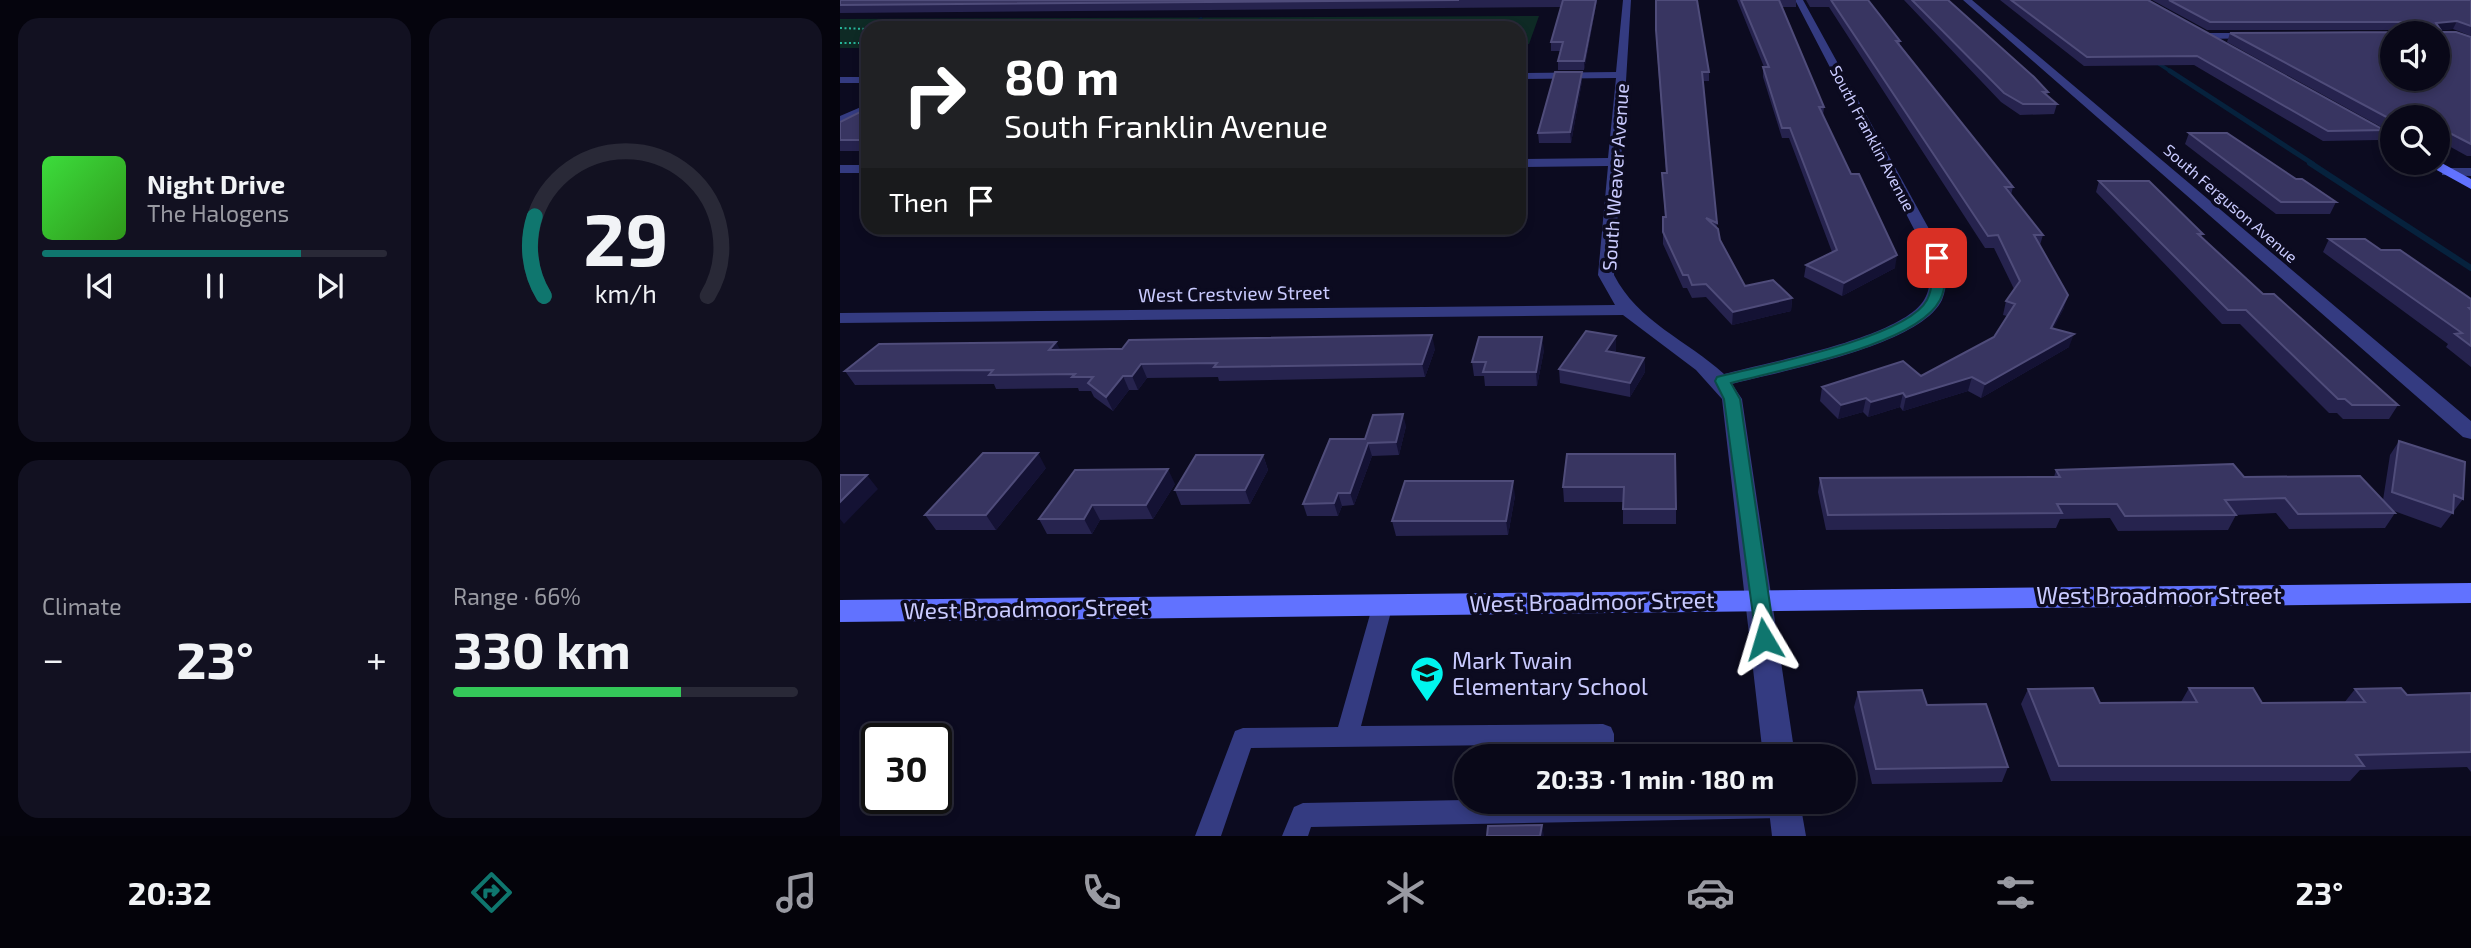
<!DOCTYPE html>
<html lang="en">
<head>
<meta charset="utf-8">
<style>
	body { margin:0; font-family:"Exo 2",sans-serif; background:#121121; color:#f1f3f6; height:100vh; display:flex; flex-direction:column; font-size:26px; white-space:nowrap }
	* { box-sizing:border-box; margin:0 }
	p { font-size:23px; color:#999aa2 }
	.icon { flex:none; width:38px; height:38px; fill:none; stroke:currentColor; stroke-width:2; stroke-linecap:round; stroke-linejoin:round }
	.map { position:relative; flex:1; overflow:hidden }
	.drawer { display:flex; flex-direction:column; gap:18px; padding:18px; background:#05040d; width:840px }
	.drawer>* { flex:none }
	.banner { position:absolute; left:21px; top:21px; width:665px; height:214px; border-radius:21px; box-shadow:0 4px 10px #0003,0 0 0 2px #292937; background:#202124; color:#fff; overflow:hidden }
	.fabs { position:absolute; left:1540px; top:21px; display:grid; gap:14px }
	.fabs a { display:grid; place-items:center; width:70px; height:70px; border-radius:50%; background:#090818; box-shadow:0 4px 10px #0003,0 0 0 2px #292937; font-size:35px }
	.speed { position:absolute; left:21px; top:723px; display:flex; gap:14px; font-size:35px; font-weight:700; text-align:center }
	.speed>* { display:grid; place-content:center; width:91px; height:91px; border-radius:50%; background:#090818; box-shadow:0 4px 10px #0003,0 0 0 2px #292937; line-height:1 }
	.speed .limit { border:4px solid #111; border-radius:10px; background:#fff; color:#111 }
	.pin { position:absolute; display:grid; place-items:center; width:60px; height:60px; color:#fff; margin:-30px; border-radius:14px; box-shadow:0 4px 10px #0006 }
	.me { position:absolute; width:77px; margin:-38px; rotate:353deg; stroke-linejoin:round; filter:drop-shadow(0 0 5px #0008) }
	.turn { display:flex; align-items:center; gap:24px; height:147px; padding:0 28px; font-size:32px }
	.turn .icon { width:91px; height:91px; stroke-width:2.5 }
	.turn b { display:block; font-size:49px; line-height:60px }
	.then { display:flex; align-items:center; height:66px; padding:0 28px; background:#0003; gap:14px; font-size:26px }
	.big { font-size:52px; font-weight:700; line-height:1.1 }
	.drawer .card { flex:1; display:flex; flex-direction:column; justify-content:center; gap:10px; min-width:0; padding:0 24px; border-radius:21px; background:#121121 }
	.drawer .dial { align-items:center; gap:0 }
	.dial svg { height:182px; overflow:visible; fill:none; stroke:#292937; stroke-width:7; stroke-linecap:round; text-anchor:middle }
	.dial text { fill:#f1f3f6; stroke:none }
	.song { display:flex; align-items:center; gap:21px }
	.cover { width:84px; height:84px; border-radius:10px; background:linear-gradient(135deg,hsl(120 70% 55%),hsl(110 70% 35%)) }
	.played { height:7px; border-radius:4px; background:linear-gradient(90deg,#0f766e 75%,#292937 75%) }
	.keys { display:flex; justify-content:space-around; direction:ltr }
	.heat { display:flex; justify-content:space-between; align-items:center; font-size:38px; direction:ltr }
	.charge { height:10px; border-radius:5px; background:linear-gradient(90deg,#34c759 66%,#292937 0) }
	.drawer .tiles { flex:1; display:grid; gap:18px; grid-template-columns:repeat(2,1fr) }
	.trip { position:absolute; left:614px; top:744px; width:402px; height:70px; border-radius:35px; background:#090818; box-shadow:0 4px 10px #0003,0 0 0 2px #292937; font-weight:700; line-height:70px; text-align:center }
	.dock { display:flex; height:112px; justify-content:space-around; align-items:center; background:#04030a; color:#999aa2 }
	.dock .icon { width:49px; height:49px }
	.dock .selected { color:#0f766e }
	.dock b { font-size:32px; color:#f1f3f6 }
	main { display:flex; flex:1; min-height:0 }
	.map>svg:first-child { display:block }
	.green { fill:#0e2a25 }
	.lines { fill:none; stroke-linecap:round; stroke-linejoin:round }
	.stream-far2 { stroke:#06223d; stroke-width:3.5 }
	.stream-far1 { stroke:#06223d; stroke-width:5 }
	.stream { stroke:#06223d; stroke-width:6 }
	.path { stroke:#27b69a; stroke-width:2; stroke-dasharray:2 2.5; stroke-linecap:butt }
	.lane { fill:#343b81; fill-rule:evenodd }
	.street { fill:#343b81; fill-rule:evenodd }
	.secondary { fill:#6172ff; fill-rule:evenodd }
	.wall { fill:#26234e }
	.shaded-wall { fill:#141234 }
	.building { fill:#383561; stroke:#4f4c7a; stroke-width:2; fill-rule:evenodd }
	.route { fill:#0f766e; stroke:#0a4d48; stroke-width:2 }
	.labels { text-anchor:middle; dominant-baseline:central; stroke-width:7; stroke-linejoin:round; paint-order:stroke }
	.far-street-label { font-size:16px; fill:#cacbff; stroke:#0c0b20 }
	.street-label { font-size:19px; fill:#cacbff; stroke:#0c0b20 }
	.near-street-label { font-size:23px; fill:#cacbff; stroke:#0c0b20 }
	.near-poi-label { font-size:23px; fill:#cacbff; stroke:#0c0b20; text-anchor:start }
</style>
</head>
<body>
<main>
<section class="drawer">
<div class="tiles">
<div class="card">
<div class="song"><i class="cover"></i><div><b>Night Drive</b><p>The Halogens</p></div></div>
<div class="played"></div>
<div class="keys"><svg class="icon" aria-label="previous" viewBox="0 0 24 24"><path d="M18 5L8 12l10 7zM5 5v14"/></svg><svg class="icon" aria-label="pause" viewBox="0 0 24 24"><path d="M8 5v14M16 5v14"/></svg><svg class="icon" aria-label="next" viewBox="0 0 24 24"><path d="M6 5l10 7-10 7zM19 5v14"/></svg></div>
</div>
<div class="card dial"><svg viewBox="0 0 100 80">
<path d="M14 69A42 42 0 1 1 86 69"/>
<path d="M14 69A42 42 0 0 1 10 34" stroke="#0f766e"/>
<text x="50" y="56" font-size="32" font-weight="700">29</text>
<text x="50" y="72" font-size="11">km/h</text>
</svg></div>
<div class="card"><p>Climate</p>
<div class="heat"><a>−</a><b class="big">23°</b><a>+</a></div>
</div>
<div class="card"><p>Range · 66%</p><b class="big">330 km</b><div class="charge"></div></div>
</div>
</section>
<div class="map">
<svg width="1631" height="836" viewBox="0 0 1631 836">
	<rect width="100%" height="100%" fill="#0c0b20"/>
	<path class="green" d="M699,16L689,44H679V28H28V48H0V19Z"/>
	<g class="lines">
		<path class="stream-far2" d="M347,28L361,19
			M1313,60L1333,73"/>
		<path class="stream-far1" d="M1330,71L1473,164"/>
		<path class="stream" d="M1470,163L1631,268"/>
		<path class="path" d="M0,28L28,29
			M131,28L204,23L263,28
			M473,28L515,25L539,28
			M0,43H28"/>
		<path class="lane" d="M543,596L550,598L553,604L521,726L763,724L771,727L774,734V756H750L751,744L411,748L381,836H355L395,731L403,728L498,727L533,604L536,598Z
			M626,800L955,802L957,806L954,814L945,818L471,827L468,836H442L454,807L463,803Z"/>
		<path class="street" d="M783,0H791L774,275C798,322 847,340 884,374C928,362 1061,338 1084,300C1092,287 1090,272 1089,258L955,0H963L1105,258C1106,273 1108,286 1102,300C1080,346 941,371 892,384L902,399L955,756H923L882,399L856,370L783,315L0,323V313L775,305L758,275L768,166L679,167V159L768,158L776,78L679,79V73L776,72Z
			M1123,0H1132L1631,421V439L1623,437Z
			M1417,33L1420,38L1366,39L1361,36L1366,33Z
			M0,77H28V83H0Z
			M28,104V111L0,124V116Z
			M0,165H28V173H0Z
			M1607,168H1631V176L1602,175V169Z
			M928,802H960L966,836H932Z"/>
		<path class="secondary" d="M1513,118H1521L1552,136V145L1513,124Z
			M1598,161L1631,179V189L1584,163Z
			M1631,583V603L0,622V600Z"/>
	</g>
	<path class="wall" d="M0,0H757L744,70H718V61L720,51H711V42L721,7L0,13Z
		M816,0L869,72V81H863L877,228L880,240L905,286L952,298L951,311L892,325L866,297L852,298L847,288H843L823,244V217H825L822,173H826L816,39Z
		M897,0H956V7H942L984,107L983,116L1055,268L1002,296L964,277L966,265L992,252L949,138H942L923,77V67H924Z
		M966,0H1028L1060,41V45L1173,187L1171,195L1203,235L1200,245L1224,308L1213,328L1229,347L1141,398L1128,391L1063,411L1060,407L1028,417L1023,412L998,419L980,401L982,387L1081,376L1154,337L1167,316L1163,315L1166,301L1174,289L1154,248H1145L989,7H970Z
		M1064,0H1108L1208,92L1207,96L1217,104L1214,114L1180,115L1161,102Z
		M1160,0H1308L1544,130L1539,140L1483,141L1354,65L1244,66Z
		M1312,0H1631V36L1613,29L1601,30L1602,32L1631,37V156H1627L1598,140V117H1552V133L1387,42L1390,33L1556,32L1557,30H1367Z
		M742,81L731,143H699L698,133Z
		M28,108V151H0V122Z
		M1349,133L1496,202L1490,214H1436L1345,144Z
		M1259,181L1363,234L1361,237L1423,294L1558,405L1549,419H1503L1497,413H1489L1400,324H1382L1256,192Z
		M1489,239L1541,250L1631,299V367L1606,347L1608,344L1483,252Z
		M776,336V350L775,352L804,358L805,372L790,397L720,383L719,369Z
		M595,349L585,377L379,381L378,377L307,378L298,390H289L273,411L254,397L251,391H239L238,388L156,389L154,384L15,385L5,371L220,350Z
		M704,350L697,386H645L644,376H634L632,362Z
		M566,426L559,455L532,456L514,505L502,506L498,516H467L463,504L525,439Z
		M1559,441L1623,499L1601,528L1554,511L1555,513L1545,528L1449,529L1436,513L1396,515L1388,530L1278,531L1270,518L1220,519L1216,528L986,530L978,492L980,478L1214,477L1216,470L1404,477L1543,500L1550,455Z
		M727,454L836,509V524H783V502H724L723,487Z
		M423,455L428,470L410,504L341,505L335,490Z
		M206,468L156,530H96L85,515Z
		M335,484L313,519L260,520L252,534H207L199,519Z
		M675,496L668,535L556,536L552,521Z
		M1349,688L1422,703H1504L1515,689L1567,695L1631,693V772L1627,767L1520,770L1510,781H1211L1181,704L1188,689L1260,703L1341,702Z
		M1018,692L1087,705L1168,767L1162,782L1032,784L1014,707Z"/>
	<path class="shaded-wall" d="M756,0H757L744,70V61Z
		M1617,21L1613,29L1592,31L1596,23Z
		M742,72V81L731,143L730,132Z
		M1057,255L1055,268L1002,296L1004,283Z
		M1228,295L1224,308L1207,341L1211,328Z
		M952,298L951,311L892,325L893,312Z
		M1234,334L1229,347L1141,398L1145,384Z
		M592,335L595,349L585,377L582,364Z
		M776,336V350L767,365L766,351Z
		M702,337L704,350L697,386L696,372Z
		M216,342L223,355L209,350Z
		M804,358L805,372L790,397V383Z
		M301,364L307,378L298,390L292,376Z
		M283,376L289,390L273,411L266,397Z
		M1132,377L1128,391L1063,411L1066,397Z
		M1063,393L1060,407L1028,417L1031,402Z
		M1026,398L1023,412L998,419L1001,405Z
		M563,414L566,426L559,455L556,442Z
		M528,443L532,456L514,505L510,493Z
		M198,453L206,468L156,530L146,515Z
		M423,455L428,470L410,504L405,490Z
		M328,469L335,484L313,519L306,505Z
		M27,475L38,489L4,524L0,519V502Z
		M673,481L675,496L668,535L666,521Z
		M498,493L502,506L498,516L494,503Z
		M252,505L260,520L252,534L244,519Z
		M702,825L704,836H700Z"/>
	<path class="building" d="M0,0H619L0,5Z
		M723,0H756L744,61H718L723,42H711Z
		M816,0H857L869,72H862L877,223L866,218L878,229L880,240L905,286L933,280L952,298L893,312L866,284L852,285L848,275H843L823,232V217H826L822,173H827L816,30Z
		M901,0H939L984,107H979L1011,174H1019L1057,255L1004,283L966,265L997,250L950,128H942L923,67H929Z
		M991,0H1028L1060,41H1056L1173,187H1165L1203,235H1194L1228,295L1211,328L1234,334L1145,384L1132,377L1066,397L1063,393L1031,402L1026,398L1001,405L982,387L1063,361L1081,376L1154,337L1175,304L1166,301L1180,281L1158,235L1148,236Z
		M1072,0H1108L1194,77L1208,92H1203L1217,104H1183L1164,93Z
		M1171,0H1308L1544,130L1488,131L1357,56L1247,57Z
		M1329,0H1631V26L1617,21L1596,23L1602,32H1616L1631,37V144L1602,129H1598V117H1552V120L1390,33L1556,32L1563,25L1561,22H1370ZM1552,33H1598V79H1552Z
		M715,72H742L730,132L698,133Z
		M28,108V140H0V122Z
		M1349,133H1387L1456,179H1462L1496,202H1441Z
		M1259,181H1309L1363,234H1358L1423,294H1434L1558,405H1512L1505,399H1498L1406,310H1388Z
		M1489,239H1525L1541,250H1560L1631,299V308H1629L1631,310V346L1615,334L1622,333Z
		M746,331L776,336L766,351L804,358L790,383L719,369Z
		M592,335L582,364L374,367L377,363L301,364L292,376H283L266,397L248,383L253,377H232L235,374L149,375L153,370L5,371L39,344L216,342L209,350L271,349H282L289,340Z
		M639,337H702L696,372H643L646,362H632Z
		M563,414L556,442L528,443L510,493H498L494,503L463,504L490,439H525L533,415Z
		M1559,441L1625,462L1623,499L1614,495L1613,513L1552,492Z
		M143,453H198L146,515H85Z
		M727,454H835L836,509H783L784,487H723Z
		M356,455H423L405,490H335Z
		M1393,464L1404,477L1520,476L1555,513L1458,514L1445,498L1385,500L1396,515L1285,516L1277,504H1217L1222,513L988,515L980,478L1220,477L1216,470Z
		M328,469L306,505H252L244,519H199L235,470Z
		M0,475H27L0,502Z
		M565,481H673L666,521H552Z
		M1253,688L1260,703L1357,702L1349,688H1413L1422,703L1525,702L1515,689L1561,688L1567,695L1631,693V752L1516,755L1524,766H1219L1188,689Z
		M1082,690L1087,705L1146,704L1168,767L1036,769L1018,692Z
		M702,825L700,836H647L648,826Z"/>
	<path class="route" d="M1097,254L1103,258C1105,273 1107,286 1100,300C1076,346 941,369 891,383L900,399L935,639L932,645L924,648L917,645L884,399L875,381L877,377C921,366 1067,338 1087,300C1094,286 1092,273 1090,258Z"/>
	<defs>
		<g id="school-pin" transform="scale(1.75)"><path d="M0 17L-7.5 6A9.5 9.5 0 1 1 7.5 6Z" fill="#00f5ed" stroke="#0c0b20"/><path d="M0-5L7-2L0 1L-7-2ZM-4 1L0 2.5L4 1V4Q0 6-4 4Z" fill="#111"/></g>
	</defs>
	<g fill-rule="evenodd">
		<use href="#school-pin" x="587" y="673"/>
	</g>
	<g class="labels">
		<g class="far-street-label">
			<text transform="translate(1033 138) rotate(62)">South Franklin Avenue</text>
			<text transform="translate(1391 203) rotate(41)">South Ferguson Avenue</text>
		</g>
		<g class="street-label">
			<text transform="translate(775 177) rotate(-86)">South Weaver Avenue</text>
			<text transform="translate(394 293) rotate(-1)">West Crestview Street</text>
		</g>
		<g class="near-street-label">
			<text x="1319" y="595">West Broadmoor Street</text>
			<text transform="translate(752 601) rotate(-1)">West Broadmoor Street</text>
			<text transform="translate(186 608) rotate(-1)">West Broadmoor Street</text>
		</g>
		<g class="near-poi-label">
			<text x="612" y="660">Mark Twain<tspan x="612" dy="26">Elementary School</tspan></text>
		</g>
	</g>
</svg>
<div class="fabs">
<a><svg class="icon" aria-label="sound" viewBox="0 0 24 24"><path d="M4 9h4l5-4v14l-5-4H4zM17 9q2 3 0 6"/></svg></a>
<a><svg class="icon" aria-label="search" viewBox="0 0 24 24"><circle cx="10" cy="10" r="6"/><path d="M15 15l6 6"/></svg></a>
</div>
<div class="speed"><div class="limit">30</div></div>
<div class="pin" style="left:1097px;top:258px;background:#d93025"><svg class="icon" aria-label="arrive" viewBox="0 0 24 24"><path d="M6 21V4h12l-3 4 3 4H6"/></svg></div>
<svg class="me" style="left:924px;top:639px" viewBox="-20 -20 40 40"><path d="M0-17L14 15 0 8-14 15z" fill="#0f766e" stroke="#fff" stroke-width="4"/></svg>
<div class="trip">20:33 · 1 min · 180 m</div>
<div class="banner">
<div class="turn"><svg class="icon" aria-label="right" viewBox="0 0 24 24"><path d="M7 20v-9h11M14 6l5 5-5 5"/></svg><div><b>80 m</b>South Franklin Avenue</div></div>
<div class="then">Then<svg class="icon" aria-label="arrive" viewBox="0 0 24 24"><path d="M6 21V4h12l-3 4 3 4H6"/></svg></div>
</div>
</div>
</main>
<nav class="dock">
<b>20:32</b>
<svg class="icon selected" aria-label="directions" viewBox="0 0 24 24"><path d="M12 3l9 9-9 9-9-9zM9 14v-3h6M13 9l2 2-2 2"/></svg>
<svg class="icon" aria-label="music" viewBox="0 0 24 24"><path d="M9 18V5l10-2v13"/><circle cx="6" cy="18" r="3"/><circle cx="16" cy="16" r="3"/></svg>
<svg class="icon" aria-label="phone" viewBox="0 0 24 24"><path d="M5 4h4l2 5-3 2q2 4 5 5l2-3 5 2v4C11 20 4 13 5 4z"/></svg>
<svg class="icon" aria-label="climate" viewBox="0 0 24 24"><path d="M12 3v18M4 7l16 10M4 17L20 7"/></svg>
<svg class="icon" aria-label="car" viewBox="0 0 24 24"><path d="M5 17H2v-5l4-1 3-4h7l3 4 3 1v5h-3M9 17h6M6 11h13"/><circle cx="7" cy="17" r="2"/><circle cx="17" cy="17" r="2"/></svg>
<svg class="icon" aria-label="filters" viewBox="0 0 24 24"><path d="M4 7h16M4 17h16"/><circle cx="9" cy="7" r="2"/><circle cx="15" cy="17" r="2"/></svg>
<b>23°</b>
</nav>
</body>
</html>
